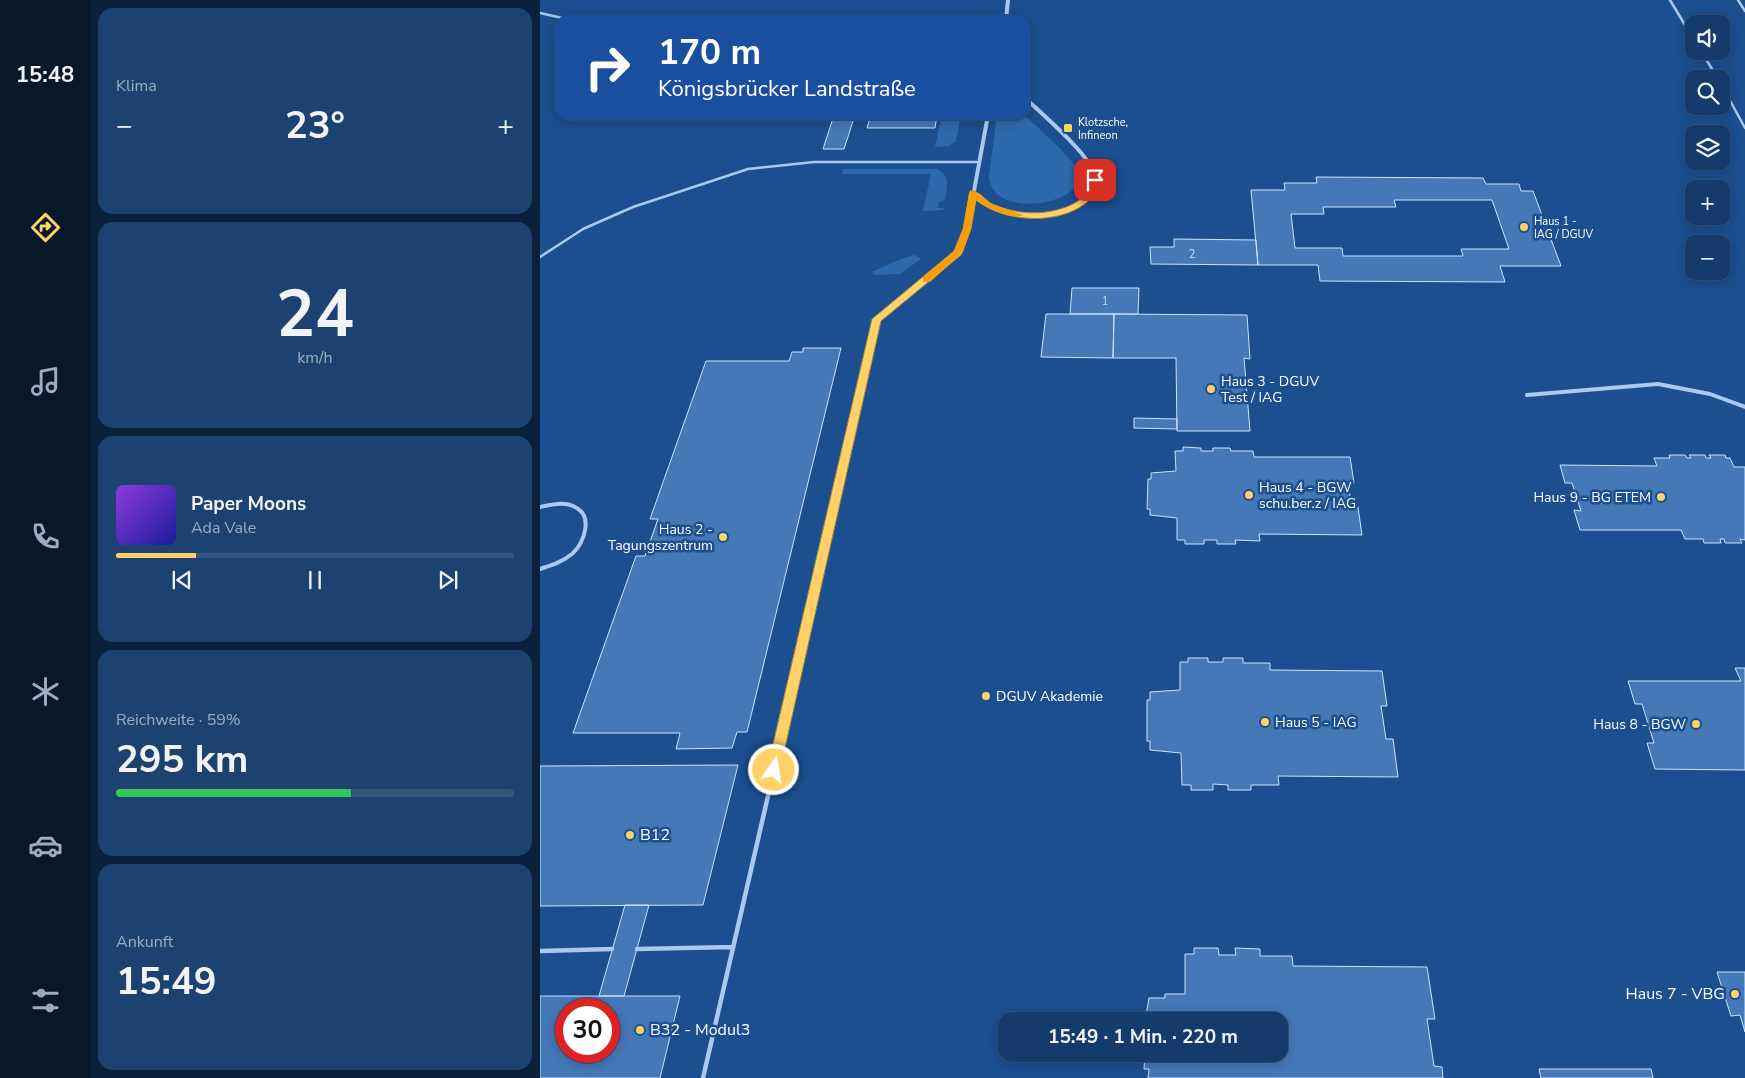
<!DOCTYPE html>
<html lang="de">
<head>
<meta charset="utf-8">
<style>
	body { margin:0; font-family:"Nunito Sans",sans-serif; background:#1d4271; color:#f1f3f6; height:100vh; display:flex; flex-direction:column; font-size:19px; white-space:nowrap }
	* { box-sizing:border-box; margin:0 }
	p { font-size:16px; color:#9dadc1 }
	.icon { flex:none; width:28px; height:28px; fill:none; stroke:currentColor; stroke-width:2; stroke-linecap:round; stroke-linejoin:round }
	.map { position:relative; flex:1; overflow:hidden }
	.drawer { display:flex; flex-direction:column; gap:8px; padding:8px; background:#0b203b; width:450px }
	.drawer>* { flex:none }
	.banner { position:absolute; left:15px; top:15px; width:475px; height:105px; border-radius:15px; box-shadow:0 2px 12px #0003,0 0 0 1px #33557e; background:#1a4fa0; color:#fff; overflow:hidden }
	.controls { position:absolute; left:1145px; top:15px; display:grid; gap:10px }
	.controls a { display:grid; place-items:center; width:45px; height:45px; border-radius:10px; background:#143b6b; box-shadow:0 2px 12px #0003,0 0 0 1px #33557e; font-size:25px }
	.speed { position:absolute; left:15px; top:998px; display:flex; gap:10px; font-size:25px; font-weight:700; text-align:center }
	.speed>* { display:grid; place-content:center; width:65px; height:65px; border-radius:50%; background:#143b6b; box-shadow:0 2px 12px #0003,0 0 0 1px #33557e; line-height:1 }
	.speed .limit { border:8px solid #d22; background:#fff; color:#111 }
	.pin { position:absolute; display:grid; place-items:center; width:42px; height:42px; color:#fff; margin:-21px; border-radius:10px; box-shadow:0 2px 8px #0006 }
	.me { position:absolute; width:55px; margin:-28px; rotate:13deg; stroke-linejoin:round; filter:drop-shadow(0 0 4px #0008) }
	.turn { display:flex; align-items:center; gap:18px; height:105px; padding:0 20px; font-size:22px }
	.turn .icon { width:65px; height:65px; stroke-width:2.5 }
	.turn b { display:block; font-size:35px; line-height:42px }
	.big { font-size:38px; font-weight:700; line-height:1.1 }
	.drawer .tile { flex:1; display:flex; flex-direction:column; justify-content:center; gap:8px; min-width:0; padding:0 18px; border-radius:15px; background:#1d4271 }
	.drawer .dial { align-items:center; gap:0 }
	.dial b { font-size:65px; line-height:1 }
	.song { display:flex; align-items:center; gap:15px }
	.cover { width:60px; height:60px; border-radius:8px; background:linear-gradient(135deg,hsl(270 70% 55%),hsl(240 70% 35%)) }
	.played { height:5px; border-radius:2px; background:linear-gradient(90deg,#ffd166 20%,#33557e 20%) }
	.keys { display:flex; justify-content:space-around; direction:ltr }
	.heat { display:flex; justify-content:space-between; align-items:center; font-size:28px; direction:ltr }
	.charge { height:8px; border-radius:4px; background:linear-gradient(90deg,#34c759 59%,#33557e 0) }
	.trip { position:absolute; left:458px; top:1012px; width:290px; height:50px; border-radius:15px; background:#143b6b; box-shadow:0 2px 12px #0003,0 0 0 1px #33557e; font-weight:700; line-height:50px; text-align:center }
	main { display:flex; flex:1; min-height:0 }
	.menu { display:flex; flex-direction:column; width:90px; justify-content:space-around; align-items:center; background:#08182b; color:#9dadc1 }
	.menu .icon { width:35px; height:35px }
	.menu .on { color:#ffd166 }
	.menu b { font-size:22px; color:#f1f3f6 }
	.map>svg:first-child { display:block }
	.green { fill:#2e69ad }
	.building { fill:#4478b7; stroke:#cfe3fa; fill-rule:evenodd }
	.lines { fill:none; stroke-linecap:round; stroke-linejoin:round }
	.lane-far2 { stroke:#a9c9ee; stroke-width:2.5 }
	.lane-far1 { stroke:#a9c9ee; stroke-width:4 }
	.lane { stroke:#a9c9ee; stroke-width:4.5 }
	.street-far2 { stroke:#a9c9ee; stroke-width:4 }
	.street-far1 { stroke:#a9c9ee; stroke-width:4.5 }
	.street { stroke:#a9c9ee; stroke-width:6 }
	.route { fill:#ffd166; stroke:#a68842 }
	.slow { fill:#f59e0b }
	.poi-dot { fill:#ffd166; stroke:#1b4f8f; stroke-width:2 }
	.labels { text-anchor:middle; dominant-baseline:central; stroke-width:5; stroke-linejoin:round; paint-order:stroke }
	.far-poi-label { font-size:11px; fill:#fff; stroke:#1b4f8f; text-anchor:start }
	.number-label { font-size:11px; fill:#d0dded }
	.poi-label { font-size:14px; fill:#fff; stroke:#1b4f8f; text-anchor:start }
	.near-poi-label { font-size:16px; fill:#fff; stroke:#1b4f8f; text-anchor:start }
</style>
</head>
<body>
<main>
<nav class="menu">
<b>15:48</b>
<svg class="icon on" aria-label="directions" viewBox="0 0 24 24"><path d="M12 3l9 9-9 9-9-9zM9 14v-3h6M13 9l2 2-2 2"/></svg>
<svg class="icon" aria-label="music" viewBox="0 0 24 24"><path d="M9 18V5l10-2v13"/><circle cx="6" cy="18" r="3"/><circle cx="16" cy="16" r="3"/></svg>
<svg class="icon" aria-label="phone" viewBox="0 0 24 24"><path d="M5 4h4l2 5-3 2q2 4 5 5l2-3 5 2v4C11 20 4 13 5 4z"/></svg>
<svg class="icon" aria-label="climate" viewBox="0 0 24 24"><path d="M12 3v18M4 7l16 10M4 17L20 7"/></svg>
<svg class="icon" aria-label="car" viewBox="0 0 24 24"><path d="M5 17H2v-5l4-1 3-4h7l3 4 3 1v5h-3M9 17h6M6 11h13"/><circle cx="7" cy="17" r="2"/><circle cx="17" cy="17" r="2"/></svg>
<svg class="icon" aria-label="filters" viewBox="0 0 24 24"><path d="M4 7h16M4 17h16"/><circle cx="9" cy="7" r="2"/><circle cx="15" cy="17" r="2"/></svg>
</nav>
<section class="drawer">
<div class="tile"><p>Klima</p>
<div class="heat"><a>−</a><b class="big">23°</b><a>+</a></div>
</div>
<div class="tile dial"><b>24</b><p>km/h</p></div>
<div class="tile">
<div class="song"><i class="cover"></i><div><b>Paper Moons</b><p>Ada Vale</p></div></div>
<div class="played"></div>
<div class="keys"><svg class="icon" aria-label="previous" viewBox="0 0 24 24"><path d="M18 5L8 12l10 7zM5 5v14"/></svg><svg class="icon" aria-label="pause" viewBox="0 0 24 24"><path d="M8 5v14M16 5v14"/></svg><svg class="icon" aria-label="next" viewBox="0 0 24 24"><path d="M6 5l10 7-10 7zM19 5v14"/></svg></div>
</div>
<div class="tile"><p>Reichweite · 59%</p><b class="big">295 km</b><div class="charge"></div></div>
<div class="tile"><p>Ankunft</p><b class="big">15:49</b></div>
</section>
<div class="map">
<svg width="1205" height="1078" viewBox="0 0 1205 1078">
	<rect width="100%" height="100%" fill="#1b4f8f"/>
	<path class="green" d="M402,115H421L416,141L409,146L395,147Z
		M457,115H484C495,125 537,161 539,174C543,206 451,220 449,176Z
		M303,169H397C411,175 407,188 405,200L399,202L398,208H403L404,210L383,211L391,174H302Z
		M374,255L381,259L360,274L334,275L332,272L361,259Z"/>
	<path class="building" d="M294,115H315L304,149H283Z
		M331,115H397L395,128H327Z
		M776,177L943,178L946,184H979L981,191H993L1021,266H960L965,282L780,281L778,265H718L711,190H745L744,183H777ZM854,200H952L969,249H921L923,256H803L802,248H755L751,214H784L783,207H856Z
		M634,239L716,240L718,265L611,264L610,247H634Z
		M532,288H599L598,314H530Z
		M506,314H574L573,358L501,357Z
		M574,314L707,315L710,359L704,358L710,431H637L636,358H573Z
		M263,348H301L207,732H197L192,748L136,749L140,733H33L96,556H105L118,519H110L166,361H249L252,352H263Z
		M594,418L637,419V429L594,428Z
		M643,447L661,448V451H673V448H690L691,451H713L714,457H810L814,483L808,484L812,507H818L822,535L719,534L720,541L695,540L696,544H677V540H664V544H645V540H637V518L610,515V509H607L608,479H611V473L636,471L635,451H643Z
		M1129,455H1145L1147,458H1151L1149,455H1165L1166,458H1171L1169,455H1185L1186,458H1190L1194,467H1205V540L1200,539L1202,543H1185L1184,539H1180L1181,543H1164L1163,539H1145L1141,530H1040L1034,510L1041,511L1032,483H1025L1020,465L1117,466L1114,458H1130Z
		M648,658H668V662H683V658H703V663H730V670L842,671L847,706H841L846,739H853L858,777L738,776L739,785H711V790H688V785L673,784V790H651V785H642L641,753L610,750V741H607V700H610V692L640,690V662H648Z
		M1195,668H1205V770L1115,769L1107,743H1114L1102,704H1095L1088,681H1201Z
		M198,765L163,905L0,906V766Z
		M85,905H109L84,996H59Z
		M654,948H678L679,955H696L695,948L720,949V956H752L753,966L887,967L895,1019H887L894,1066L902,1067L903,1078H608L609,1069H604L605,1054H739V1021H605L609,998H625V994H645V954H654Z
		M1177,972H1205V1032L1200,1015L1191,1016Z
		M0,996H140L120,1078H0ZM26,1009H69V1051H26Z
		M999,1069H1111L1113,1078H1001Z"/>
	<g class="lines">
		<path class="lane-far2" d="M1130,0L1154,40
			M1198,0L1205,11
			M0,13L31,20
			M1161,51L1178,79
			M1181,84L1205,128
			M0,257L43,229L93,207L208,169L274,162H439"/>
		<path class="lane-far1" d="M987,395L1118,384L1170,394L1205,407
			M0,507C11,505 24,501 35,507C54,516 44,543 32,554C22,562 12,565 0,569"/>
		<path class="lane" d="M97,949L193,947
			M0,951L72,949
			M163,1078L234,770"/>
		<path class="street-far2" d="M466,20L468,0
			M433,193C443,201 454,209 466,212C491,219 562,214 554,174C550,155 501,113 485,98
			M401,266L418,252L427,229L448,115"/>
		<path class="street-far1" d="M269,617L337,319L402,265"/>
		<path class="street" d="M234,770L269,615"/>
	</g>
	<path class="route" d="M555,177L559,180C556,188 553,198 546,203C517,226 463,222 436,200L431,229L421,255L341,321L240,770L238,774L234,776L229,774L227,770L332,319L414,251L423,229L430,191C439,190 445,200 452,204C472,213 499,216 520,209C528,207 539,202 543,196C548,190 548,180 555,177Z"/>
	<path class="slow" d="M433,190L450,203L483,215C474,221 444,207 436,200L431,229L423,252L390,282H383V277L414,251L423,229L429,193Z"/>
	<g class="poi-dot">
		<rect x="523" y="123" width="10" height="10" rx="2.5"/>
		<circle cx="984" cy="227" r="5"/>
		<circle cx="671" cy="389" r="5"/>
		<circle cx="709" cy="495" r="5"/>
		<circle cx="1121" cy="497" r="5"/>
		<circle cx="183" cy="537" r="5"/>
		<circle cx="446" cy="696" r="5"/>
		<circle cx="725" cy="722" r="5"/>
		<circle cx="1156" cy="724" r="5"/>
		<circle cx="90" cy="835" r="5"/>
		<circle cx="1195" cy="994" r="5"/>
		<circle cx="100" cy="1030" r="5"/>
	</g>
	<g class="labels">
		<g class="far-poi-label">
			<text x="538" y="122">Klotzsche,<tspan x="538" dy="13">Infineon</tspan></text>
			<text x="994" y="221">Haus 1 -<tspan x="994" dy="13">IAG / DGUV</tspan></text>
		</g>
		<g class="number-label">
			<text x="652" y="254">2</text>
			<text x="565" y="301">1</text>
		</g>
		<g class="poi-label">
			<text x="681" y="381">Haus 3 - DGUV<tspan x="681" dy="16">Test / IAG</tspan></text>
			<text x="719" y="487">Haus 4 - BGW<tspan x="719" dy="16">schu.ber.z / IAG</tspan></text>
			<text x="1111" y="497" text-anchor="end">Haus 9 - BG ETEM</text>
			<text x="173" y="529" text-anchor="end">Haus 2 -<tspan x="173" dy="16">Tagungszentrum</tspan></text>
			<text x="456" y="696">DGUV Akademie</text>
			<text x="735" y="722">Haus 5 - IAG</text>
			<text x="1146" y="724" text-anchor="end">Haus 8 - BGW</text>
		</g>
		<g class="near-poi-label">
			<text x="100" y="835">B12</text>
			<text x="1185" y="994" text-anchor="end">Haus 7 - VBG</text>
			<text x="110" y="1030">B32 - Modul3</text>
		</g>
	</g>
</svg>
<div class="controls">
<a><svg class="icon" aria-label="sound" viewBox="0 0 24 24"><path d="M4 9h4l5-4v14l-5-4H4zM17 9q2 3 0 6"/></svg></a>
<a><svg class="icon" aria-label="search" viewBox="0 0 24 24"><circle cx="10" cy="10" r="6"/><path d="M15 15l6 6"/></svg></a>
<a><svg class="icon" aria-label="layers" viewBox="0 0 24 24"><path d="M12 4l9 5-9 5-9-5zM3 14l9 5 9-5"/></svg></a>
<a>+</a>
<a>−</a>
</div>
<div class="speed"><div class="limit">30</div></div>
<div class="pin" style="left:555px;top:180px;background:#d93025"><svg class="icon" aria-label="arrive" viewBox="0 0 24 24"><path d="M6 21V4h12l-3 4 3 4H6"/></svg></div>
<svg class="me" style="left:234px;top:770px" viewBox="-20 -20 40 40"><circle r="17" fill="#ffd166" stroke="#fff" stroke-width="3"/><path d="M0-11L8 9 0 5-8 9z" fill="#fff"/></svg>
<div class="trip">15:49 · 1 Min. · 220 m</div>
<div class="banner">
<div class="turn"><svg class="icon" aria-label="right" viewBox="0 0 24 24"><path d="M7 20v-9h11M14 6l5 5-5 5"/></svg><div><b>170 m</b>Königsbrücker Landstraße</div></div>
</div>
</div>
</main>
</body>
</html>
